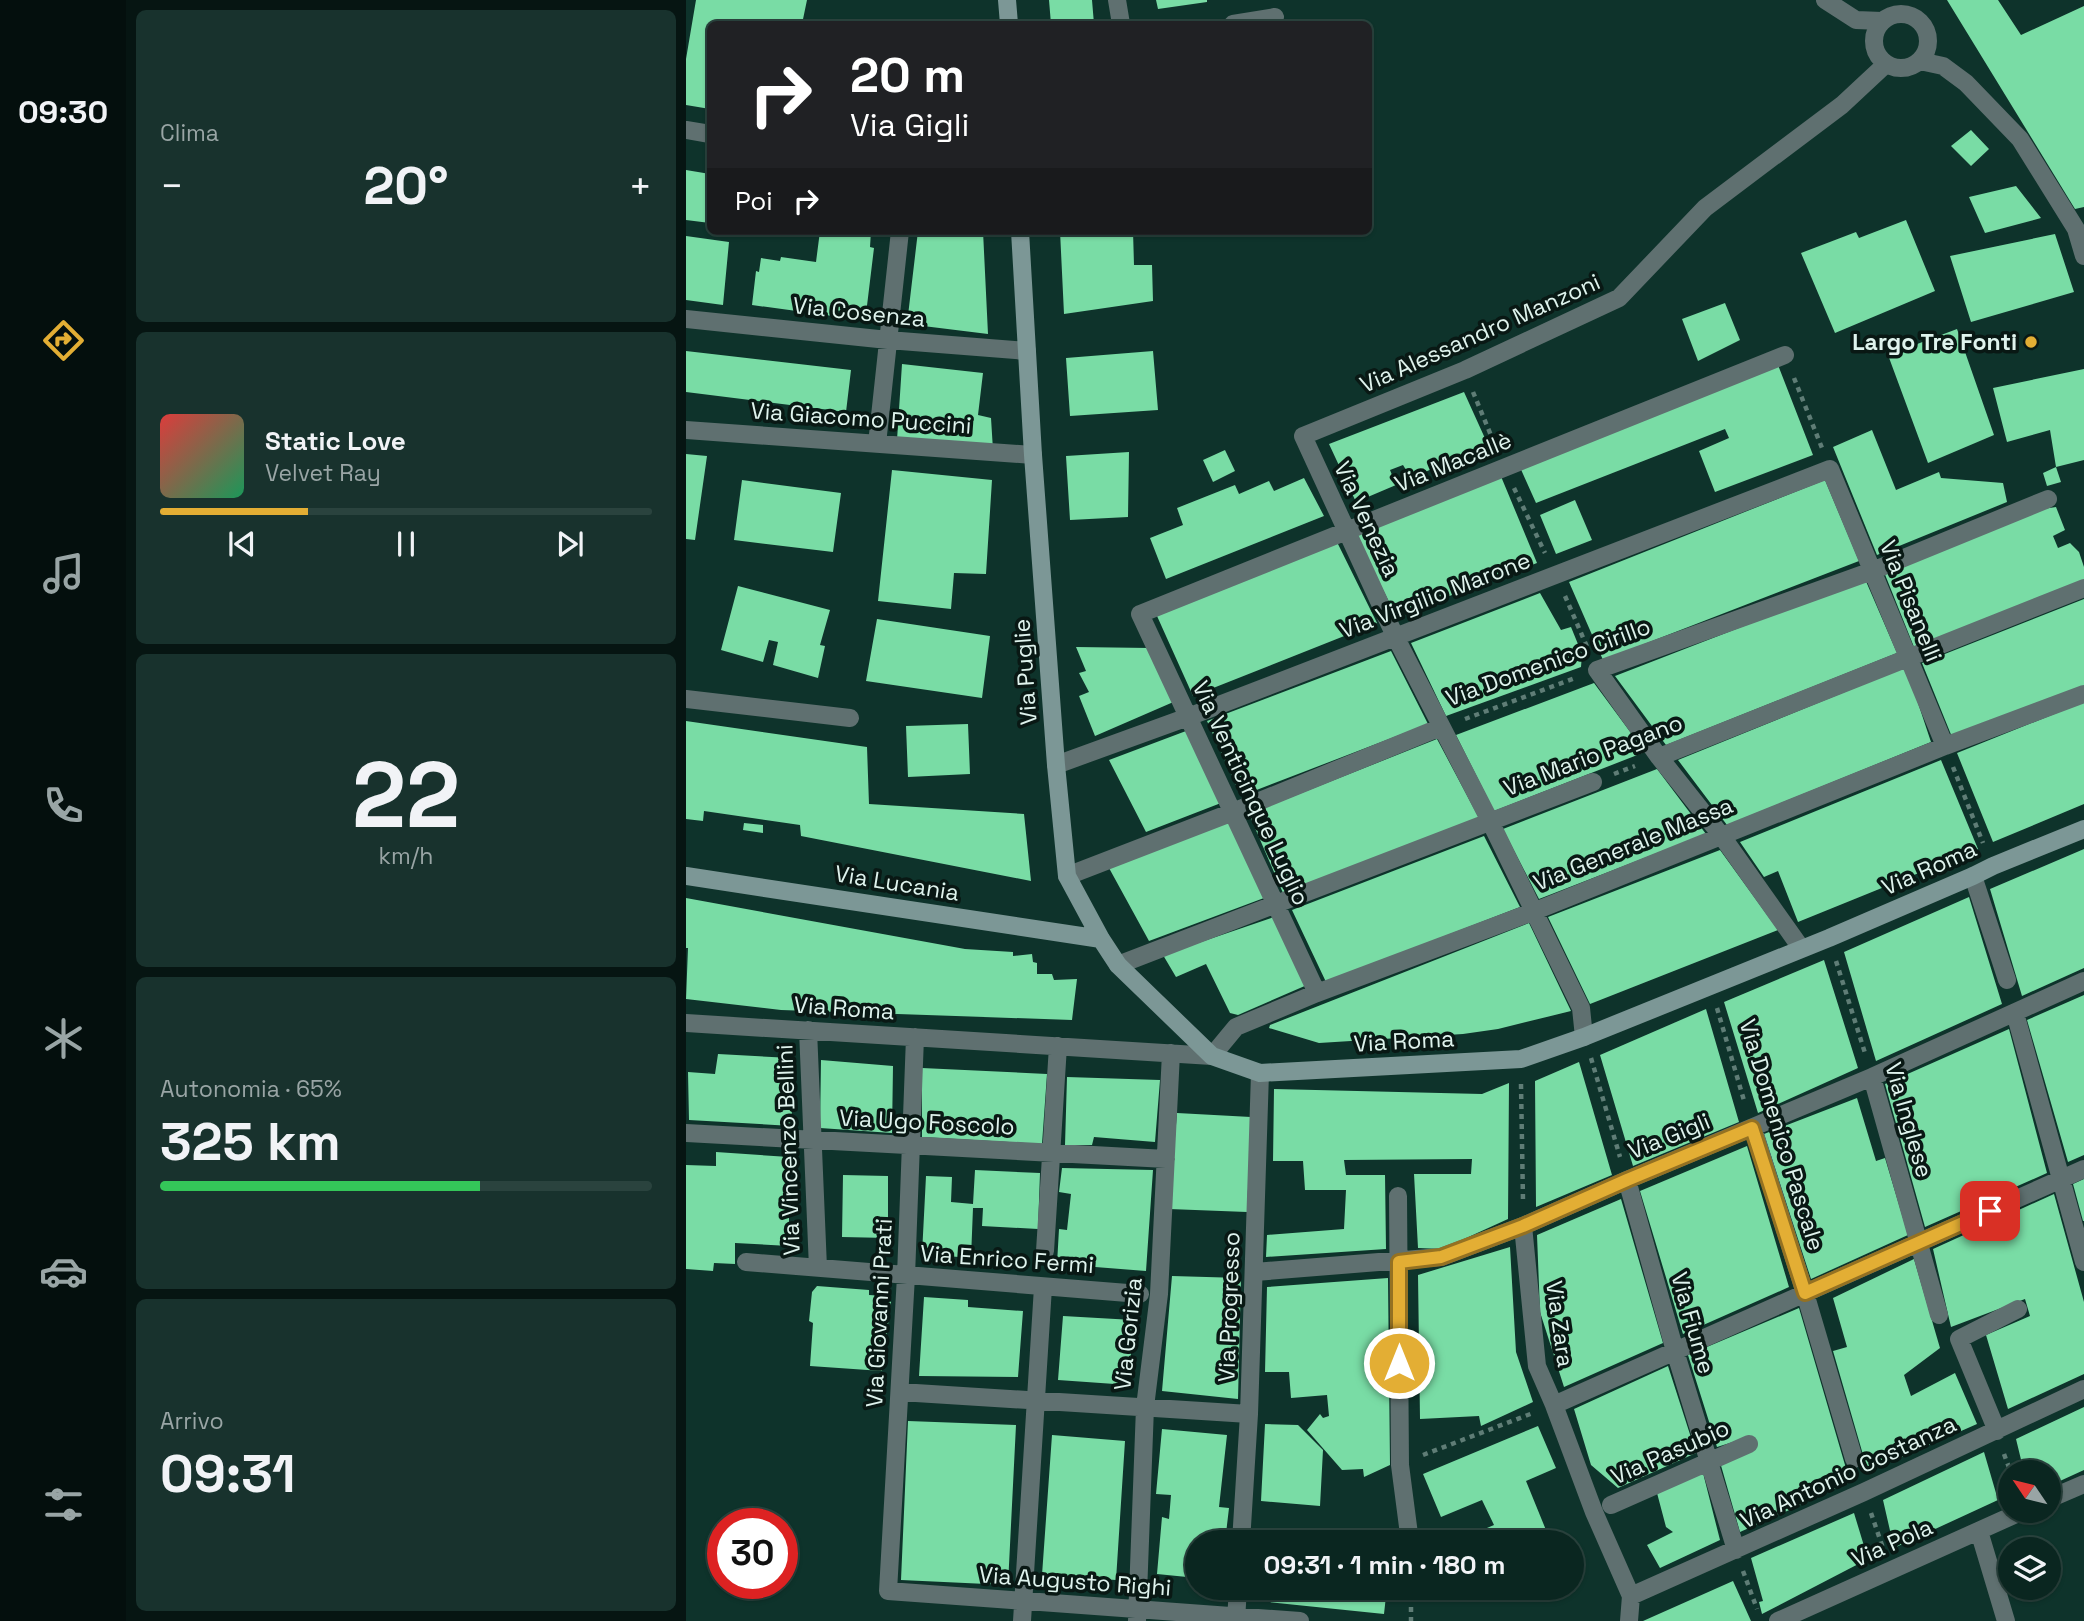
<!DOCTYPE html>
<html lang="it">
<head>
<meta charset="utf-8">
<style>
	body { margin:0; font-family:"Space Grotesk",sans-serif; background:#18322d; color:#f1f3f6; height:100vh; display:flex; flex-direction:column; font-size:26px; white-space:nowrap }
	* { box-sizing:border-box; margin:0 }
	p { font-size:23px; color:#99a5a5 }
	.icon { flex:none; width:38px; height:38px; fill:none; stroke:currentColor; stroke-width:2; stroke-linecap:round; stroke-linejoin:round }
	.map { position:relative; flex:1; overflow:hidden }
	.drawer { display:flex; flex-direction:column; gap:10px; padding:10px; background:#061512; width:560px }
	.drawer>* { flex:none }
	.hud { position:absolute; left:21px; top:21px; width:665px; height:214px; border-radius:10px; box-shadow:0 2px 5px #0004,0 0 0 2px #2a433e; background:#202124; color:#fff; overflow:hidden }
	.needle { width:46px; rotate:305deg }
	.fabs { position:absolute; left:1312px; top:1460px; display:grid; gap:14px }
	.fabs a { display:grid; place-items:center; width:63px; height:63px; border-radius:50%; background:#0a2620; box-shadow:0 2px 5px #0004,0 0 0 2px #2a433e; font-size:35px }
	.speed { position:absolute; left:21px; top:1508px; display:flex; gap:14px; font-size:35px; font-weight:700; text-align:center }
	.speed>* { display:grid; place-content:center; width:91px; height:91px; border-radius:50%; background:#0a2620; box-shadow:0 2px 5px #0004,0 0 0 2px #2a433e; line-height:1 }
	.speed .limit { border:10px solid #d22; background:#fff; color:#111 }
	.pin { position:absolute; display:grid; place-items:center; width:60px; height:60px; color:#fff; margin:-30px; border-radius:14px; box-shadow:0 4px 10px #0006 }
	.me { position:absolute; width:77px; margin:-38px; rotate:0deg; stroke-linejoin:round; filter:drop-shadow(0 0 5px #0008) }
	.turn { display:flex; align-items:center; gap:24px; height:147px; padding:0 28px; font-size:32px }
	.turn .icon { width:91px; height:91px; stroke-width:2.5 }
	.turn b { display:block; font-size:49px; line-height:60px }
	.then { display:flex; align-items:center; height:66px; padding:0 28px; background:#0003; gap:14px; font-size:26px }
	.big { font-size:52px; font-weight:600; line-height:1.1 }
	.drawer .card { flex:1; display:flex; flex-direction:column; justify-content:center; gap:10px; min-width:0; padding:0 24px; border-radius:10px; background:#18322d }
	.drawer .dial { align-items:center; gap:0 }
	.dial b { font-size:91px; line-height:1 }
	.song { display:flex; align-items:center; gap:21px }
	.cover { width:84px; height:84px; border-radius:10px; background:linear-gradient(135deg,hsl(0 70% 55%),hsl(150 70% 35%)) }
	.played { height:7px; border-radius:4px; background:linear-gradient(90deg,#e3ae34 30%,#2a433e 30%) }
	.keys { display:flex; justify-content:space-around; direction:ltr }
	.heat { display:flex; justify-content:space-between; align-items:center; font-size:38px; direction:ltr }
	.charge { height:10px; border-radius:5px; background:linear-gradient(90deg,#34c759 65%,#2a433e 0) }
	.trip { position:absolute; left:499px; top:1530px; width:399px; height:70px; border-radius:35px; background:#0a2620; box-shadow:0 2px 5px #0004,0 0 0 2px #2a433e; font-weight:600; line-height:70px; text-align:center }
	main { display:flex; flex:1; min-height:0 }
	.menu { display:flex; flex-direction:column; width:126px; justify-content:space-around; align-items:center; background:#040f0d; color:#99a5a5 }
	.menu .icon { width:49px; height:49px }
	.menu .active { color:#e3ae34 }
	.menu b { font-size:32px; color:#f1f3f6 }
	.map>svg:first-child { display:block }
	.building { fill:#79dca5 }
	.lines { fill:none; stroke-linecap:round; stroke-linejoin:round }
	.path { stroke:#5f7d76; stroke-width:4.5; stroke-dasharray:5 5; stroke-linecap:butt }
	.street { stroke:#5f7070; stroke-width:18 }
	.secondary { stroke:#7c9796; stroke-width:18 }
	.route-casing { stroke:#947122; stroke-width:18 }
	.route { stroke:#e3ae34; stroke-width:12 }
	.poi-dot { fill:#e3ae34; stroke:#091814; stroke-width:2.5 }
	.labels { text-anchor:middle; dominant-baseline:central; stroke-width:7; stroke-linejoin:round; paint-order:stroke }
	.street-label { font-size:23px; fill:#dff3ed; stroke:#091814 }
	.poi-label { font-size:23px; font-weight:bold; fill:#dff3ed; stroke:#091814; text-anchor:end }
</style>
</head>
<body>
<main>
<nav class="menu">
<b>09:30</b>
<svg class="icon active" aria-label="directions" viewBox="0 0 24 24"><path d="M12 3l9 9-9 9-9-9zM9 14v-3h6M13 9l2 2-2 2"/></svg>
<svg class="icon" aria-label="music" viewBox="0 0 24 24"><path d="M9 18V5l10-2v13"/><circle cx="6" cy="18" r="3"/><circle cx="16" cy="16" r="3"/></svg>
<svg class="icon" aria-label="phone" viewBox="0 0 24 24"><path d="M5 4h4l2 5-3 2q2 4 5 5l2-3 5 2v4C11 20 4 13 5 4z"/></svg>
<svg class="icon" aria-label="climate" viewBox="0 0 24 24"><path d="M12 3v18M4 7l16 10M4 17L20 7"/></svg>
<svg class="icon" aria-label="car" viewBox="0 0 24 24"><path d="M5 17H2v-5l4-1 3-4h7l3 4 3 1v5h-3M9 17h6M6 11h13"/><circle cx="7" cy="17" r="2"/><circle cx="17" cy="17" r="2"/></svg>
<svg class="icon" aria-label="filters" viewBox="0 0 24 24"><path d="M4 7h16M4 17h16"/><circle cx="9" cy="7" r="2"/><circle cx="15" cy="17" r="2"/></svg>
</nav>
<section class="drawer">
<div class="card"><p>Clima</p>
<div class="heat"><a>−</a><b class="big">20°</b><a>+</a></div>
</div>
<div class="card">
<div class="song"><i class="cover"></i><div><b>Static Love</b><p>Velvet Ray</p></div></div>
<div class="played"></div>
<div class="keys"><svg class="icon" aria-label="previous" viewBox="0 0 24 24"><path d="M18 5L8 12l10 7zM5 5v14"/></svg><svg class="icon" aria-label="pause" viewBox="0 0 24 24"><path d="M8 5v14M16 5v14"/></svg><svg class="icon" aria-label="next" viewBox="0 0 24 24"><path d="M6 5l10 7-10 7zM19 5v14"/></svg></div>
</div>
<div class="card dial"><b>22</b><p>km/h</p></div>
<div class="card"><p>Autonomia · 65%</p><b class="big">325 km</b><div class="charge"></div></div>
<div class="card"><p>Arrivo</p><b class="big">09:31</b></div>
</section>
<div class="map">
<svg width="1398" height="1621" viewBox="0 0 1398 1621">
	<rect width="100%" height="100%" fill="#0e332b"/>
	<path class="building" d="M10,0H121L116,24H24V109L0,105V59Z
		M363,0H406L408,24H365Z
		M470,0H521V2L472,9Z
		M1261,0H1312L1335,35L1398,6V207L1389,209Z
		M1285,130L1303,149L1285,166L1265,146Z
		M0,170L24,174V223L0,220Z
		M1330,186L1355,218L1299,233L1283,197Z
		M1220,220L1249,291L1149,333L1115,253L1170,232L1173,238Z
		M86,231H113L112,236L86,233Z
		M134,231H185L184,247L188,248L180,314L148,310L147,316L66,305L70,271L73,272L75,258L94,261L95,257L130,262Z
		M232,231H297L302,334L221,324Z
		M374,231H447L448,265H466L467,301L378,314Z
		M1369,234L1388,292L1285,322L1264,256Z
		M0,236L43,242L37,305L0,300Z
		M1039,303L1054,340L1012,361L996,319Z
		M1271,329L1308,435L1242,463L1202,355Z
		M0,351L165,370L160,412L0,392Z
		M467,351L472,410L384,416L380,358Z
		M216,364L297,373L292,415L305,418L307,450L211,440Z
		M1092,365L1127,455L1029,492L1013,451L1043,438L1039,429L850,503L833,465Z
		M1398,369V460L1370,467L1364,430L1321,442L1307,388Z
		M778,392L802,445L725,478L717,465L704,470L710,485L670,502L643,444Z
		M1186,430L1210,490L1253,472L1255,478L1317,483L1321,502L1191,555L1147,447Z
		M539,450L549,471L527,482L517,460Z
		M443,452L442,517L384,520L380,456Z
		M0,454L21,456L9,540L0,539Z
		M1370,467L1375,482L1361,486L1357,473Z
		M206,470L306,480L300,574L268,573L265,609L192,601Z
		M814,474L851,563L710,616L670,535Z
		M618,478L638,516L480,579L464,538L497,525L491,508L549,485L553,494L583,481L588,491Z
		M56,480L155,493L147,552L48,540Z
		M1139,480L1173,561L917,660L883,582Z
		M889,500L906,540L870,554L854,515Z
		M1370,507L1379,530L1367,536L1372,548L1384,543L1393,552L1398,567V580L1228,647L1198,572L1357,509Z
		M650,540L691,623L507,696L471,616Z
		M1179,579L1211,653L980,745L929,676Z
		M52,586L144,610L134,645L139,646L132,678L87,665L92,642L83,640L77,662L35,650Z
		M854,593L875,630L885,627L896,654L895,667L760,716L725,643Z
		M1398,599V688L1266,737L1236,663Z
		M191,619L304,636L296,698L180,681Z
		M390,647L464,648L492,700L409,736L393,696L403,692L393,673L400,671Z
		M705,651L742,724L555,796L521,721Z
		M1220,667L1245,742L1041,825L992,760Z
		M908,683L959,752L808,811L770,735Z
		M1398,702V804L1307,842L1271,753Z
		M0,721L181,747L183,804L338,814L345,881L115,836L114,825L18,811L17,821L0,819Z
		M282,724L284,774L222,777L220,726Z
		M500,731L535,803L460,832L423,760Z
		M751,739L794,820L597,893L563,814Z
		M1255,760L1292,849L1112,922L1092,871L1078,877L1054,842Z
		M971,769L1020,834L853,899L817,829Z
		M544,820L578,898L463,941L423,868Z
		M58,823L77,825V833L57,830Z
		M798,836L834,907L640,982L606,910Z
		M1398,849V968L1336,996L1304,889Z
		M1034,850L1092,930L904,1004L862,917Z
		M1283,897L1316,1004L1190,1061L1158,952Z
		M0,898L279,949L327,952V956L346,954L347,962L351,963V974H366L368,980L391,979L386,1020L95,1010L0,999L2,948H0Z
		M588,917L621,985L552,1015L544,1013L520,964L490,977L477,955Z
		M843,923L885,1011L812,1029L777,1034L633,1043L583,1028L584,1025Z
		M1138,960L1172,1068L1072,1113L1038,1002Z
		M1398,995V1155L1382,1162L1341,1020Z
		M1020,1009L1053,1122L947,1166L914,1055Z
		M1323,1029L1361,1173L1239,1227L1199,1084Z
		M32,1054L105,1058L106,1126L3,1120L2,1072L29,1074Z
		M135,1060L207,1066L206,1133L134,1128Z
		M893,1062L926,1175L850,1207L849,1081Z
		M236,1068L361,1074L356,1144L236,1137Z
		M381,1077L474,1080L469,1142L408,1137L406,1145H379Z
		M823,1083L822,1219L756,1249L732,1248L728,1174H785L786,1159L658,1160L660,1175H699L700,1249L580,1257L581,1235L658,1229L660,1190H619L617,1161H587L588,1089L796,1094Z
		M1171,1098L1190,1161L1199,1158L1222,1235L1125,1279L1078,1134Z
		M491,1113L565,1117L561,1212L483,1209Z
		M1061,1146L1103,1287L997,1334L954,1191Z
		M30,1152L103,1157V1246L49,1243V1264L28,1263L27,1271L0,1269V1165L30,1166Z
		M376,1168L467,1170L460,1271L371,1264L373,1229L381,1230L385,1194L373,1192Z
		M289,1170L354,1173L352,1229L296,1226L297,1208H287L285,1258L236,1254L240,1176L266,1177L265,1202L287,1204Z
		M157,1175L202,1176V1238L156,1237Z
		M1398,1179V1221H1397L1387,1184Z
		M1368,1194L1398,1302V1374L1322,1409L1300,1335L1344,1316L1339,1299L1265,1327L1247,1249Z
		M935,1199L977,1343L878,1387L854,1312L851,1235Z
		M824,1247L830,1352L847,1402L795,1426L793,1416L734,1419L732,1275Z
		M1228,1259L1254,1348L1218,1375L1225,1396L1269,1373L1291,1424L1182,1472L1147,1351L1161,1347L1147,1298Z
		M486,1276L555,1278L552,1399L476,1391Z
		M702,1278L704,1465L678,1477L677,1469L656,1470L621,1430L634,1414L637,1418L643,1416L641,1395L605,1398L603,1372H579L581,1287Z
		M131,1286L183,1290V1295L198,1296L205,1302L196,1371L124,1366L127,1323L123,1321L126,1292Z
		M238,1297L282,1300V1307L337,1311L332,1377L233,1376Z
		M1113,1308L1164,1482L1139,1493L1136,1477L1115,1488L1119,1503L1054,1532L1034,1462L1063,1437L1031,1447L1002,1355Z
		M377,1316L447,1320L443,1385L372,1380Z
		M982,1366L1010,1453L932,1488L905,1465L888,1409Z
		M1398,1407V1470L1363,1486V1472H1338L1330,1439Z
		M222,1421L330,1425L322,1585L215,1580Z
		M579,1424L612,1425L637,1450L634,1506L575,1501Z
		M852,1426L870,1468L840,1481L862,1535L858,1536L860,1542H768L808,1525L796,1500L755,1517L737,1474Z
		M476,1429L541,1435L533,1507L543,1508L539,1542H511V1578L471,1574L476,1517L483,1519L485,1495L470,1494Z
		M366,1435L439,1441L430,1580L356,1575Z
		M1298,1452L1312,1500L1208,1548L1197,1500Z
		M1017,1473L1034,1540L974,1568L961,1545L987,1532L980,1527L971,1493Z
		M1168,1513L1182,1559L1076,1614L1073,1602L1077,1601L1065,1558Z
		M639,1530L707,1537L706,1542H638Z
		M1047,1581L1065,1621H957Z
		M574,1587H701L698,1614L573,1601Z"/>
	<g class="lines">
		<path class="path" d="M1108,378L1136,448
			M787,392L809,445
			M828,488L859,553
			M879,596L902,649
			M779,719L889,678
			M1267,767L1297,843
			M928,774L949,766
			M1150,961L1179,1053
			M1031,1008L1059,1104
			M905,1058L934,1157
			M835,1084L837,1201
			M1318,1454L1325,1473
			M737,1455L847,1413
			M1185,1513L1197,1548
			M1057,1571L1071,1609
			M725,1587V1621"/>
		<path class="street" d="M431,0L435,24
			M1139,0L1170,20L1196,21
			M1188 41a27 27 0 1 1 54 0a27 27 0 1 1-54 0Z
			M547,24L589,17
			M1234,61L1257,66L1280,83L1334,139L1390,229L1398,256
			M0,130L24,134
			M0,319L202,340L341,351
			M0,430L347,455
			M191,444L214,231
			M0,699L164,718
			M973,757L1398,588
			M370,765L502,717L1144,469L1259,746
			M381,876L547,812L755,727
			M1287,876L1321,980
			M1115,948L1035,835L973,757L911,670L1186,571L1362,499
			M432,965L907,782
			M631,993L454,614L1099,355
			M1329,1013L1398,1262
			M0,1023L526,1056L550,1027L631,993L849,911L1259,746L1398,694
			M122,1030L132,1268
			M229,1037L220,1276L202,1591L614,1621
			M898,1037L895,1008L804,821L709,636L617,436L779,370L933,298L1019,208L1156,105L1200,64
			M1186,1077L1253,1315
			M1067,1128L1119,1293L1168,1459
			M0,1133L480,1159
			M941,1180L989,1351L1050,1550
			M712,1196L714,1465L724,1542
			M837,1226L851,1366L868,1405L908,1512L945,1596L943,1621
			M359,1251L372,1046
			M60,1262L454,1294
			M569,1272L755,1257L837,1226L941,1180L1186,1077L1398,981
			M214,1392L563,1414
			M868,1405L1398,1169
			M1311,1431L1273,1339L1332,1309
			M1363,1499L1398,1484
			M925,1505L1063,1444
			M1293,1531L1320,1621
			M555,1542L563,1414L574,1073
			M945,1596L1178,1492L1398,1389
			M336,1621L357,1287
			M451,1621L459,1407L473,1294L485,1053
			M550,1621L552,1587
			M1092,1621L1339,1510"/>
		<path class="secondary" d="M321,0L323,24
			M334,231L347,455L370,765L381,876L415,939L432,965L526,1056L574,1073L835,1059L898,1037L1143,938L1287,876L1307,866L1398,829
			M0,876L415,939"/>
	</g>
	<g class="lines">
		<g class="route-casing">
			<path id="route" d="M713,1363V1262L755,1257L837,1226L941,1180L1066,1128L1119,1293L1304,1211"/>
		</g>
		<use href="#route" class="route"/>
	</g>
	<circle class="poi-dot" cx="1345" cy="342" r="7"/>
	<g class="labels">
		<g class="street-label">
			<text transform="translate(173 312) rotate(6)">Via Cosenza</text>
			<text transform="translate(794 333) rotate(-24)">Via Alessandro Manzoni</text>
			<text transform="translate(175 418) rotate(4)">Via Giacomo Puccini</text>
			<text transform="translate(767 462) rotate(-22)">Via Macallè</text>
			<text transform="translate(681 519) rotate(65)">Via Venezia</text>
			<text transform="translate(749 595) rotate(-21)">Via Virgilio Marone</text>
			<text transform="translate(1225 601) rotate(68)">Via Pisanelli</text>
			<text transform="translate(862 662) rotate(-20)">Via Domenico Cirillo</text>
			<text transform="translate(339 672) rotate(-94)">Via Puglie</text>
			<text transform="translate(907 755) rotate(-21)">Via Mario Pagano</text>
			<text transform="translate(565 793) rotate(65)">Via Venticinque Luglio</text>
			<text transform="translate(947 844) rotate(-22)">Via Generale Massa</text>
			<text transform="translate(1243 868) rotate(-24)">Via Roma</text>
			<text transform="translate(211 883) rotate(9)">Via Lucania</text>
			<text transform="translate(158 1008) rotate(4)">Via Roma</text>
			<text transform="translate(718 1041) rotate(-3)">Via Roma</text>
			<text transform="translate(1223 1120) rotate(74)">Via Inglese</text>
			<text transform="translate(241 1122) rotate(3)">Via Ugo Foscolo</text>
			<text transform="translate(1096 1135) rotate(73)">Via Domenico Pascale</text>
			<text transform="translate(983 1136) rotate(-22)">Via Gigli</text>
			<text transform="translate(102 1150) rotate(-92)">Via Vincenzo Bellini</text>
			<text transform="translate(321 1259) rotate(4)">Via Enrico Fermi</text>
			<text transform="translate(543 1307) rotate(-88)">Via Progresso</text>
			<text transform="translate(193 1313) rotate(-87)">Via Giovanni Prati</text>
			<text transform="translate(1007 1323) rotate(74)">Via Fiume</text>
			<text transform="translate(874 1324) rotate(82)">Via Zara</text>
			<text transform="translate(442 1334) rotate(-84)">Via Gorizia</text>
			<text transform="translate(984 1452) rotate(-24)">Via Pasubio</text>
			<text transform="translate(1162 1472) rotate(-25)">Via Antonio Costanza</text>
			<text transform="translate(1206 1543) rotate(-24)">Via Pola</text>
			<text transform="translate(389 1581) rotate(4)">Via Augusto Righi</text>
		</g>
		<g class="poi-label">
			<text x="1331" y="342">Largo Tre Fonti</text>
		</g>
	</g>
</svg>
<div class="fabs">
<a><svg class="needle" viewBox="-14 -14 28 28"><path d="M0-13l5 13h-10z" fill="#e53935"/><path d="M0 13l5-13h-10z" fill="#99a5a5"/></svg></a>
<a><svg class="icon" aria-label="layers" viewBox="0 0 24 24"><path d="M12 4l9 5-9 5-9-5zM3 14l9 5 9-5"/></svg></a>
</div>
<div class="speed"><div class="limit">30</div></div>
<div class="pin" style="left:1304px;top:1211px;background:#d93025"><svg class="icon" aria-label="arrive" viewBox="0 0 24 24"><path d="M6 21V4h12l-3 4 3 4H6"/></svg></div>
<svg class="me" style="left:713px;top:1363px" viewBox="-20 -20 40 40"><circle r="17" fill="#e3ae34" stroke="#fff" stroke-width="3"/><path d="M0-11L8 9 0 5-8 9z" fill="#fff"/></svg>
<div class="trip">09:31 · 1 min · 180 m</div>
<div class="hud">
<div class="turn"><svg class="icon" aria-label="right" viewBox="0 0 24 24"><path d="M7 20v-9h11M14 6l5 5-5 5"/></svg><div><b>20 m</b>Via Gigli</div></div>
<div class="then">Poi<svg class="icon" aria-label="right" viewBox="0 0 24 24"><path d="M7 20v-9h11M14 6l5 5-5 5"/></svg></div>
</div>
</div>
</main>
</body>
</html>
